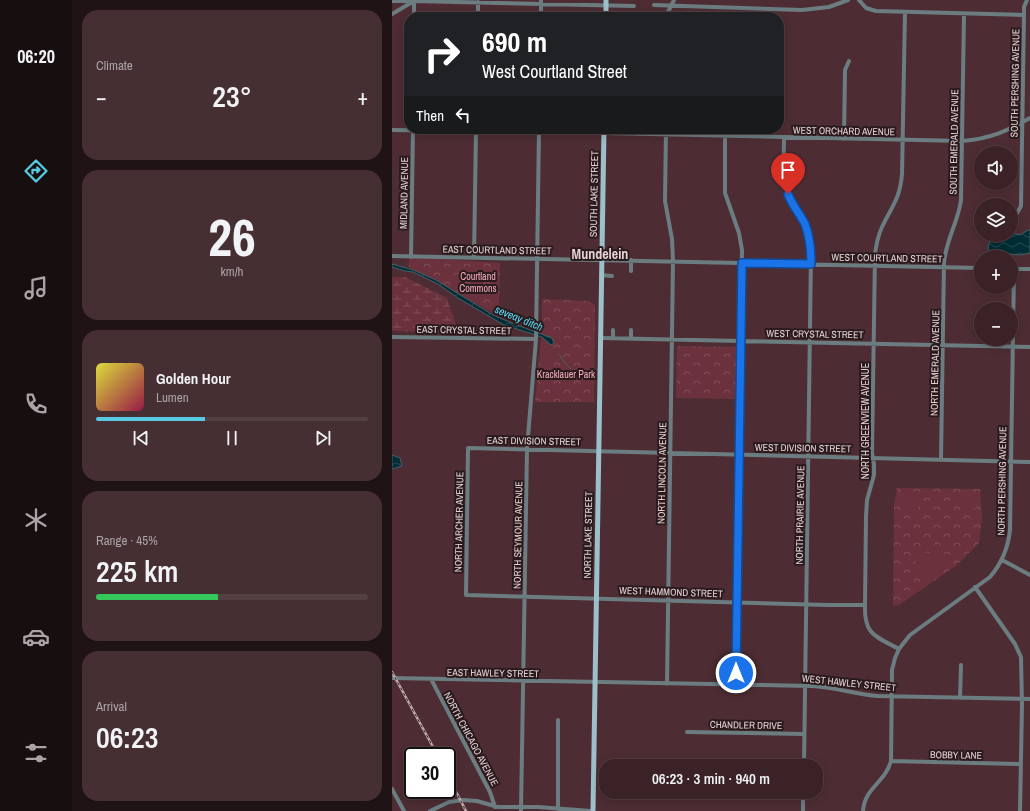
<!DOCTYPE html>
<html lang="en">
<head>
<meta charset="utf-8">
<style>
	body { margin:0; font-family:"Archivo Narrow",sans-serif; background:#452f32; color:#f1f3f6; height:100vh; display:flex; flex-direction:column; font-size:15px; white-space:nowrap }
	* { box-sizing:border-box; margin:0 }
	p { font-size:13px; color:#aba4a7 }
	.icon { flex:none; width:22px; height:22px; fill:none; stroke:currentColor; stroke-width:2; stroke-linecap:round; stroke-linejoin:round }
	.map { position:relative; flex:1; overflow:hidden }
	.drawer { display:flex; flex-direction:column; gap:10px; padding:10px; background:#201315; width:320px }
	.drawer>* { flex:none }
	.top-card { position:absolute; left:12px; top:12px; width:380px; height:122px; border-radius:16px; box-shadow:0 2px 10px #0003,0 0 0 1px #543f43; background:#202124; color:#fff; overflow:hidden }
	.controls { position:absolute; left:582px; top:146px; display:grid; gap:8px }
	.controls a { display:grid; place-items:center; width:44px; height:44px; border-radius:50%; background:#3a2226; box-shadow:0 2px 10px #0003,0 0 0 1px #543f43; font-size:20px }
	.speed { position:absolute; left:12px; top:747px; display:flex; gap:8px; font-size:20px; font-weight:700; text-align:center }
	.speed>* { display:grid; place-content:center; width:52px; height:52px; border-radius:50%; background:#3a2226; box-shadow:0 2px 10px #0003,0 0 0 1px #543f43; line-height:1 }
	.speed .limit { border:2px solid #111; border-radius:6px; background:#fff; color:#111 }
	.pin { position:absolute; display:grid; place-items:center; width:34px; height:34px; color:#fff; margin:-41px -17px; border-radius:50% 50% 50% 0; rotate:-45deg; box-shadow:0 0 4px #0007 }
	.pin .icon { rotate:45deg }
	.me { position:absolute; width:44px; margin:-22px; rotate:0deg; stroke-linejoin:round; filter:drop-shadow(0 0 3px #0008) }
	.turn { display:flex; align-items:center; gap:14px; height:84px; padding:0 12px; font-size:18px }
	.turn .icon { width:52px; height:52px; stroke-width:2.5 }
	.turn b { display:block; font-size:28px; line-height:34px }
	.then { display:flex; align-items:center; height:38px; padding:0 12px; background:#0003; gap:8px; font-size:15px }
	.big { font-size:30px; font-weight:600; line-height:1.1 }
	.drawer .card { flex:1; display:flex; flex-direction:column; justify-content:center; gap:6px; min-width:0; padding:0 14px; border-radius:16px; background:#452f32 }
	.drawer .dial { align-items:center; gap:0 }
	.dial b { font-size:52px; line-height:1 }
	.song { display:flex; align-items:center; gap:12px }
	.cover { width:48px; height:48px; border-radius:6px; background:linear-gradient(135deg,hsl(60 70% 55%),hsl(340 70% 35%)) }
	.played { height:4px; border-radius:2px; background:linear-gradient(90deg,#57c9e2 40%,#543f43 40%) }
	.keys { display:flex; justify-content:space-around; direction:ltr }
	.heat { display:flex; justify-content:space-between; align-items:center; font-size:22px; direction:ltr }
	.charge { height:6px; border-radius:3px; background:linear-gradient(90deg,#34c759 45%,#543f43 0) }
	.trip { position:absolute; left:207px; top:759px; width:224px; height:40px; border-radius:16px; background:#3a2226; box-shadow:0 2px 10px #0003,0 0 0 1px #543f43; font-weight:600; line-height:40px; text-align:center }
	main { display:flex; flex:1; min-height:0 }
	.tabs { display:flex; flex-direction:column; width:72px; justify-content:space-around; align-items:center; background:#170e0f; color:#aba4a7 }
	.tabs .icon { width:28px; height:28px }
	.tabs .active { color:#57c9e2 }
	.tabs b { font-size:18px; color:#f1f3f6 }
	.map>svg:first-child { display:block }
	.wetland { fill:url(#wetland-marsh) }
	.park { fill:url(#park-crowns) }
	.garden { fill:#6b323d }
	.water { fill:url(#water-waves); stroke:#465e66 }
	.lines { fill:none; stroke-linecap:round; stroke-linejoin:round }
	.stream { stroke:#465e66; stroke-width:1 }
	.minor { stroke:#6b7d81; stroke-width:4 }
	.major { stroke:#9cc0c9; stroke-width:5 }
	.rail-casing { stroke:#c2abae; stroke-width:2.5 }
	.rail { stroke:#291a1d; stroke-width:1; stroke-dasharray:3; stroke-linecap:butt }
	.route-casing { stroke:#114b97; stroke-width:10 }
	.route { stroke:#1a73e8; stroke-width:7 }
	.labels { text-anchor:middle; dominant-baseline:central; stroke-width:4; stroke-linejoin:round; paint-order:stroke }
	.street-label { font-size:10px; fill:#e7d2d5; stroke:#291a1d }
	.park-label { font-size:10px; fill:#fbb0bc; stroke:#291a1d }
	.water-label { font-size:11px; font-style:italic; fill:#5bdef9; stroke:#291a1d }
	.district-label { font-size:14px; font-weight:bold; fill:#e7d2d5; stroke:#291a1d }
</style>
</head>
<body>
<main>
<nav class="tabs">
<b>06:20</b>
<svg class="icon active" aria-label="directions" viewBox="0 0 24 24"><path d="M12 3l9 9-9 9-9-9zM9 14v-3h6M13 9l2 2-2 2"/></svg>
<svg class="icon" aria-label="music" viewBox="0 0 24 24"><path d="M9 18V5l10-2v13"/><circle cx="6" cy="18" r="3"/><circle cx="16" cy="16" r="3"/></svg>
<svg class="icon" aria-label="phone" viewBox="0 0 24 24"><path d="M5 4h4l2 5-3 2q2 4 5 5l2-3 5 2v4C11 20 4 13 5 4z"/></svg>
<svg class="icon" aria-label="climate" viewBox="0 0 24 24"><path d="M12 3v18M4 7l16 10M4 17L20 7"/></svg>
<svg class="icon" aria-label="car" viewBox="0 0 24 24"><path d="M5 17H2v-5l4-1 3-4h7l3 4 3 1v5h-3M9 17h6M6 11h13"/><circle cx="7" cy="17" r="2"/><circle cx="17" cy="17" r="2"/></svg>
<svg class="icon" aria-label="filters" viewBox="0 0 24 24"><path d="M4 7h16M4 17h16"/><circle cx="9" cy="7" r="2"/><circle cx="15" cy="17" r="2"/></svg>
</nav>
<section class="drawer">
<div class="card"><p>Climate</p>
<div class="heat"><a>−</a><b class="big">23°</b><a>+</a></div>
</div>
<div class="card dial"><b>26</b><p>km/h</p></div>
<div class="card">
<div class="song"><i class="cover"></i><div><b>Golden Hour</b><p>Lumen</p></div></div>
<div class="played"></div>
<div class="keys"><svg class="icon" aria-label="previous" viewBox="0 0 24 24"><path d="M18 5L8 12l10 7zM5 5v14"/></svg><svg class="icon" aria-label="pause" viewBox="0 0 24 24"><path d="M8 5v14M16 5v14"/></svg><svg class="icon" aria-label="next" viewBox="0 0 24 24"><path d="M6 5l10 7-10 7zM19 5v14"/></svg></div>
</div>
<div class="card"><p>Range · 45%</p><b class="big">225 km</b><div class="charge"></div></div>
<div class="card"><p>Arrival</p><b class="big">06:23</b></div>
</section>
<div class="map">
<svg width="638" height="811" viewBox="0 0 638 811">
	<defs>
		<pattern id="wetland-marsh" width="20" height="14" patternUnits="userSpaceOnUse"><rect width="20" height="14" fill="#6b323d"/><path d="M1 5h8M5 5V1M11 12h8M15 12V8" fill="none" stroke="#804f58"/></pattern>
		<pattern id="park-crowns" width="20" height="18" patternUnits="userSpaceOnUse"><rect width="20" height="18" fill="#6b323d"/><path d="M2 6a3 3 0 1 1 6 0M12 15a3 3 0 1 1 6 0" fill="none" stroke="#804f58"/></pattern>
		<pattern id="water-waves" width="16" height="10" patternUnits="userSpaceOnUse"><rect width="16" height="10" fill="#012d36"/><path d="M0 5q4-4 8 0t8 0" fill="none" stroke="#264b52"/></pattern>
	</defs>
	<rect width="100%" height="100%" fill="#4d2d33"/>
	<path class="wetland" d="M0,277H13L55,298L67,333L0,331Z"/>
	<path class="park" d="M17,257L108,263L107,316L17,267Z
		M150,299L196,301L203,305L202,402H143L150,329Z
		M285,346L345,347V399L284,398Z
		M505,488L588,489L590,519L587,543L565,565L507,605L501,606L502,505Z"/>
	<path class="garden" d="M150,348L160,349L158,370L148,369Z
		M511 501a9 9 0 1 1 18 0a9 9 0 1 1-18 0Z
		M569 501a9 9 0 1 1 18 0a9 9 0 1 1-18 0Z
		M525,552L553,554L552,568L543,567L542,576L523,574Z"/>
	<path class="water" d="M638,229V253L628,255L600,252L597,251L596,248L599,235H619V233L628,235Z
		M0,264L21,270L44,280L101,315L122,324L152,335L160,338L162,343L159,345L150,337L112,325L66,298L46,284L21,272L13,271L0,267Z
		M0,455L8,458L10,466L0,469Z"/>
	<g class="lines">
		<path class="stream" d="M167,354L172,362L189,379"/>
		<path class="minor" d="M467,0L474,8L484,11L632,15
			M0,1H22V17
			M262,5L410,10L437,7L456,0
			M0,14L22,1L242,6
			M86,17V2
			M149,17V0
			M275,17L276,12L282,0
			M274,129L273,201L280,239L281,261L275,684
			M0,130L212,133L570,141C598,139 615,131 638,118
			M333,136V193L347,233L350,250L344,685
			M392,137C392,156 390,175 396,193C400,204 407,213 412,224C417,233 418,244 419,254L412,766
			M452,139L453,70L457,61
			M624,215L629,206L632,15V7L635,0
			M0,256L589,268
			M19,257L21,129
			M82,258L84,130
			M619,269H638
			M239,271V260
			M209,275L220,276
			M0,337L144,339
			M209,338L638,347
			M221,338V330
			M239,338V330
			M549,459L552,263C554,239 566,223 569,200L572,14
			M610,560L638,575
			M583,587L623,644L629,657L630,705L628,811
			M473,605H436L74,595L76,448L638,462
			M507,649C483,636 472,635 473,605L474,517L475,500L482,475V464L480,453L483,255C484,245 486,236 490,227C500,206 508,199 510,174L513,12
			M0,678L419,686C442,687 463,694 486,696L638,699
			M39,679L98,792L103,807
			M568,698L569,665
			M166,720V809
			M295,732L412,734
			M499,761L629,764
			M0,789L12,811
			M38,811L57,802L71,800L85,801L106,807H146L199,811
			M129,811L135,449L144,339L147,129
			M411,811V792
			M471,811C473,787 493,783 499,761L500,670L503,658L507,649L518,635L598,577C610,563 616,549 618,530L622,269"/>
		<path class="major" d="M214,17V0
			M201,811L212,129"/>
		<g class="rail-casing">
			<path id="rail" d="M0,672L46,756
				M55,774L74,811"/>
		</g>
		<use href="#rail" class="rail"/>
	</g>
	<g class="lines">
		<g class="route-casing">
			<path id="route" d="M344,673L350,263L419,264C419,251 418,237 413,224C408,214 400,205 396,194"/>
		</g>
		<use href="#route" class="route"/>
	</g>
	<g class="labels">
		<g class="street-label">
			<text transform="translate(623 83) rotate(-89)">SOUTH PERSHING AVENUE</text>
			<text transform="translate(452 131) rotate(1)">WEST ORCHARD AVENUE</text>
			<text transform="translate(562 142) rotate(-89)">SOUTH EMERALD AVENUE</text>
			<text transform="translate(12 193) rotate(-89)">MIDLAND AVENUE</text>
			<text transform="translate(202 194) rotate(-89)">SOUTH LAKE STREET</text>
			<text transform="translate(105 250) rotate(1)">EAST COURTLAND STREET</text>
			<text transform="translate(495 258) rotate(1)">WEST COURTLAND STREET</text>
			<text transform="translate(72 330) rotate(1)">EAST CRYSTAL STREET</text>
			<text transform="translate(423 334) rotate(1)">WEST CRYSTAL STREET</text>
			<text transform="translate(543 363) rotate(-89)">NORTH EMERALD AVENUE</text>
			<text transform="translate(473 421) rotate(-90)">NORTH GREENVIEW AVENUE</text>
			<text transform="translate(142 441) rotate(1)">EAST DIVISION STREET</text>
			<text transform="translate(411 448) rotate(1)">WEST DIVISION STREET</text>
			<text transform="translate(270 473) rotate(-89)">NORTH LINCOLN AVENUE</text>
			<text transform="translate(610 481) rotate(-89)">NORTH PERSHING AVENUE</text>
			<text transform="translate(408 515) rotate(-89)">NORTH PRAIRIE AVENUE</text>
			<text transform="translate(67 522) rotate(-89)">NORTH ARCHER AVENUE</text>
			<text transform="translate(126 535) rotate(-89)">NORTH SEYMOUR AVENUE</text>
			<text transform="translate(196 535) rotate(-89)">NORTH LAKE STREET</text>
			<text transform="translate(279 592) rotate(2)">WEST HAMMOND STREET</text>
			<text transform="translate(101 673) rotate(1)">EAST HAWLEY STREET</text>
			<text transform="translate(457 683) rotate(6)">WEST HAWLEY STREET</text>
			<text transform="translate(354 725) rotate(1)">CHANDLER DRIVE</text>
			<text transform="translate(79 739) rotate(62)">NORTH CHICAGO AVENUE</text>
			<text transform="translate(564 755) rotate(1)">BOBBY LANE</text>
		</g>
		<g class="park-label">
			<text x="86" y="276">Courtland<tspan x="86" dy="12">Commons</tspan></text>
			<text x="174" y="374">Kracklauer Park</text>
		</g>
		<g class="water-label">
			<text transform="translate(127 318) rotate(22)">seveay ditch</text>
		</g>
		<g class="district-label">
			<text x="208" y="254">Mundelein</text>
		</g>
	</g>
</svg>
<div class="controls">
<a><svg class="icon" aria-label="sound" viewBox="0 0 24 24"><path d="M4 9h4l5-4v14l-5-4H4zM17 9q2 3 0 6"/></svg></a>
<a><svg class="icon" aria-label="layers" viewBox="0 0 24 24"><path d="M12 4l9 5-9 5-9-5zM3 14l9 5 9-5"/></svg></a>
<a>+</a>
<a>−</a>
</div>
<div class="speed"><div class="limit">30</div></div>
<div class="pin" style="left:396px;top:194px;background:#d93025"><svg class="icon" aria-label="arrive" viewBox="0 0 24 24"><path d="M6 21V4h12l-3 4 3 4H6"/></svg></div>
<svg class="me" style="left:344px;top:673px" viewBox="-20 -20 40 40"><circle r="17" fill="#1a73e8" stroke="#fff" stroke-width="3"/><path d="M0-11L8 9 0 5-8 9z" fill="#fff"/></svg>
<div class="trip">06:23 · 3 min · 940 m</div>
<div class="top-card">
<div class="turn"><svg class="icon" aria-label="right" viewBox="0 0 24 24"><path d="M7 20v-9h11M14 6l5 5-5 5"/></svg><div><b>690 m</b>West Courtland Street</div></div>
<div class="then">Then<svg class="icon" aria-label="left" viewBox="0 0 24 24"><path d="M17 20v-9H6M10 6l-5 5 5 5"/></svg></div>
</div>
</div>
</main>
</body>
</html>
